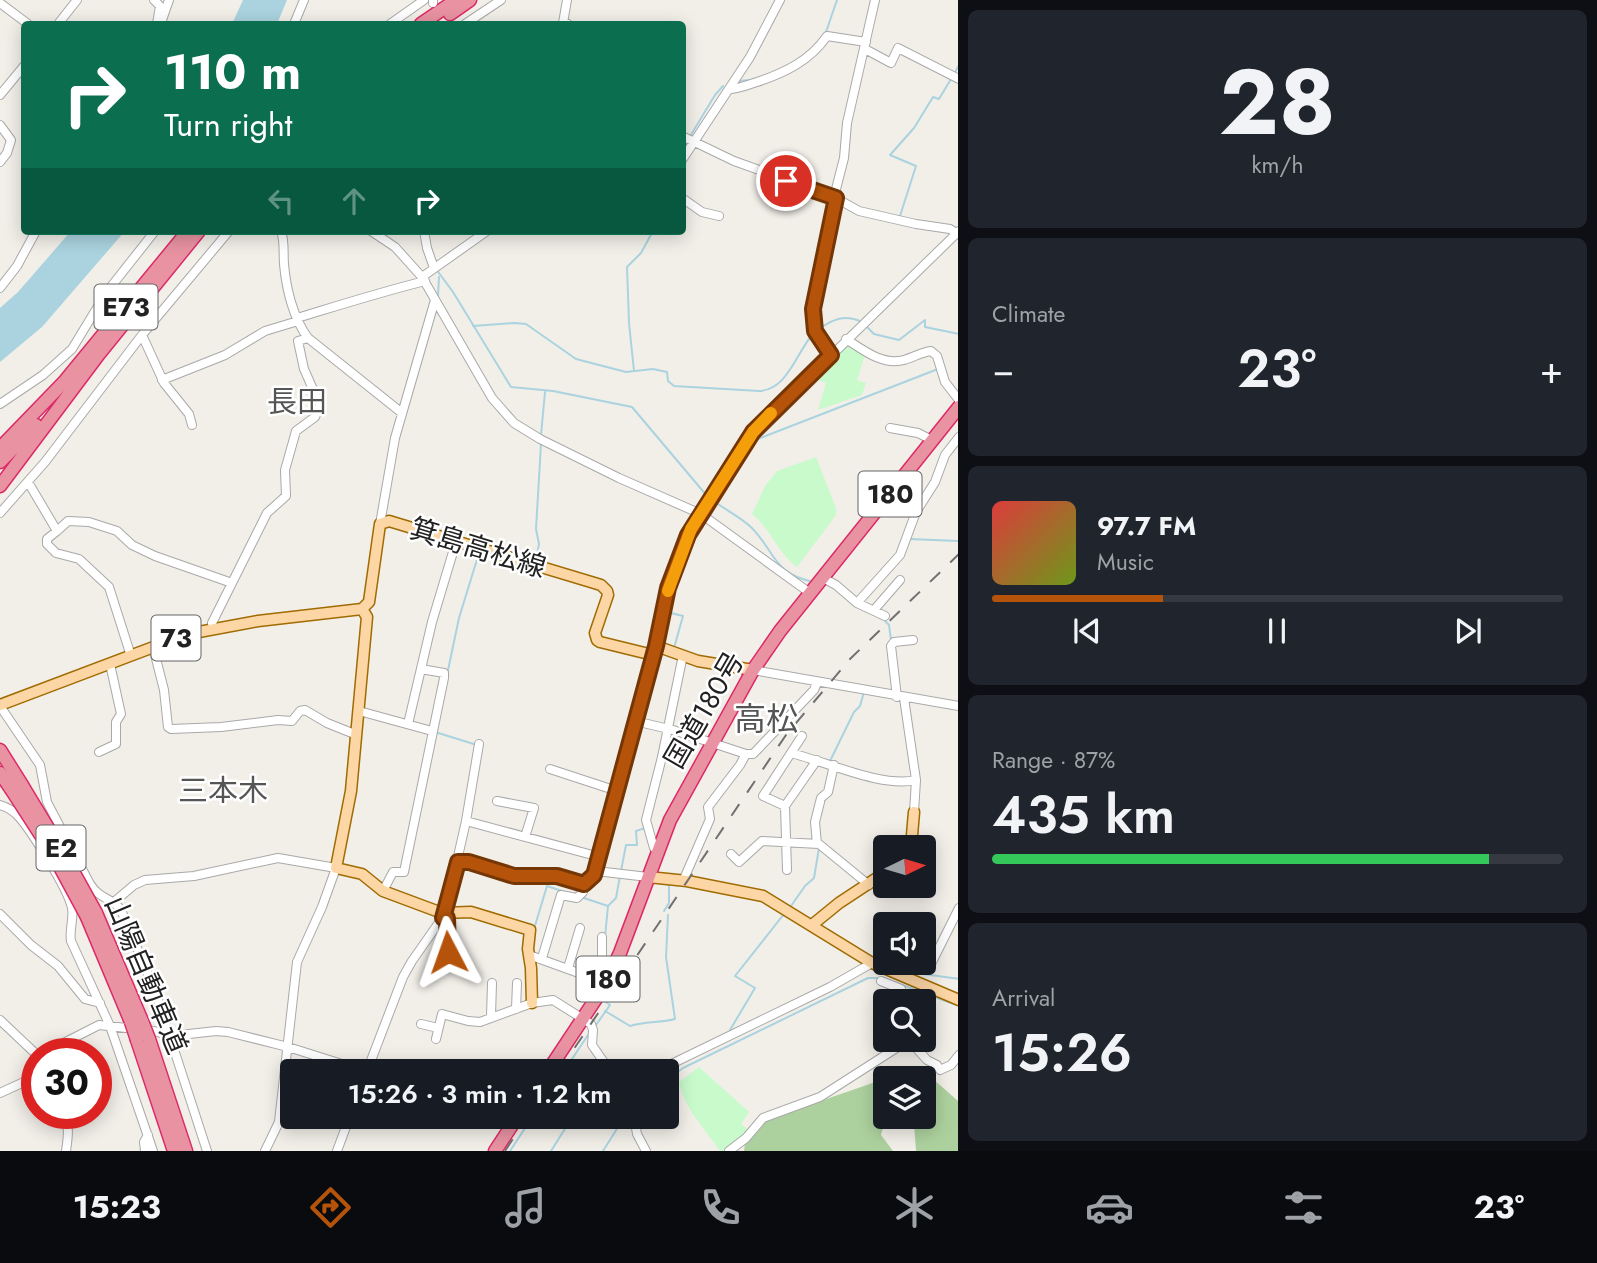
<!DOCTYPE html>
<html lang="en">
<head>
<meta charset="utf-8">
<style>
	body { margin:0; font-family:Jost,"Noto Sans JP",sans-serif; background:#20242c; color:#f1f3f6; height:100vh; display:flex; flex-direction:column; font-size:26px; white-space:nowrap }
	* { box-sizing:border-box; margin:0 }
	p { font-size:23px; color:#9ea1a6 }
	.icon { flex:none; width:38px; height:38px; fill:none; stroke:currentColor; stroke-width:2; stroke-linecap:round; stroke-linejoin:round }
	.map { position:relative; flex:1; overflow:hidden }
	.drawer { display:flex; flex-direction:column; gap:10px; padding:10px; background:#0d0f14; width:639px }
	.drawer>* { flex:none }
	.banner { position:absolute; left:21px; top:21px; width:665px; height:214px; border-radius:7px; box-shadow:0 4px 18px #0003; background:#0b6e4f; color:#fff; overflow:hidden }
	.needle { width:46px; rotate:85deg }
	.tools { position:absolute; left:873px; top:835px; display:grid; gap:14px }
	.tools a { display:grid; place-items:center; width:63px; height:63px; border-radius:7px; background:#171b24; box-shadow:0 4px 18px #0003; font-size:35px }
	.speed { position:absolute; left:21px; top:1038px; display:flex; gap:14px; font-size:35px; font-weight:700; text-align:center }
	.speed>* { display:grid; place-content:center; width:91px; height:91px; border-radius:50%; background:#171b24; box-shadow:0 4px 18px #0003; line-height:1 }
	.speed .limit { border:10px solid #d22; background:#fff; color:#111 }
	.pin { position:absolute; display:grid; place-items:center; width:60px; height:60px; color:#fff; margin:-30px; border:4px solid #fff; border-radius:50%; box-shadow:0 2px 7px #0007 }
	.me { position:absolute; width:77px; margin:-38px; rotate:356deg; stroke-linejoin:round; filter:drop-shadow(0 0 5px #0008) }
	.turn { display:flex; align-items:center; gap:24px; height:147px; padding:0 28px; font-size:32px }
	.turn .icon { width:91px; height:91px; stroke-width:2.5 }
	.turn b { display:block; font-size:49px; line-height:60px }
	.lanes { display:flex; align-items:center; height:66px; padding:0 28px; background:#0003; justify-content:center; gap:35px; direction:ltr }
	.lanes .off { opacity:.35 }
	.big { font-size:52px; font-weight:600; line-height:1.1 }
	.drawer .tile { flex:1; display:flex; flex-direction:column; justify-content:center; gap:10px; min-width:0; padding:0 24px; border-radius:10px; background:#20242c }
	.drawer .dial { align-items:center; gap:0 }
	.dial b { font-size:91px; line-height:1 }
	.song { display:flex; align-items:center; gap:21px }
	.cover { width:84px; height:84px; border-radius:10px; background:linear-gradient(135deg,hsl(0 70% 55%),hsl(80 70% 35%)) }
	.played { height:7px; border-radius:4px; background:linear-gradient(90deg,#b45309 30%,#363941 30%) }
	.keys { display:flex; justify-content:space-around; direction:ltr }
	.heat { display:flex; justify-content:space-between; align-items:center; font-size:38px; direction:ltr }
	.charge { height:10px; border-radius:5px; background:linear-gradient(90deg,#34c759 87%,#363941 0) }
	.trip { position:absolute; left:280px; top:1059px; width:399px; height:70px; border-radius:7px; background:#171b24; box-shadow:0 4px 18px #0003; font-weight:600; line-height:70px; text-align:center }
	.dock { display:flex; height:112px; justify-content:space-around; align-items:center; background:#090b0e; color:#9ea1a6 }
	.dock .icon { width:49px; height:49px }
	.dock .selected { color:#b45309 }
	.dock b { font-size:32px; color:#f1f3f6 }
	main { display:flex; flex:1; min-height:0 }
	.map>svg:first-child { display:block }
	.forest { fill:#add19e }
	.park { fill:#c8facc }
	.water { fill:#aad3df }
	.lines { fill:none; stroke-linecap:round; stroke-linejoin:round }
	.stream { stroke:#aad3df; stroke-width:2 }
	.minor-tunnel { stroke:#c8c6c1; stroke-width:8; stroke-dasharray:8 4; stroke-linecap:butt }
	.minor-casing { stroke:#a9a9a9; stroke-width:10 }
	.major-casing { stroke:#a06b00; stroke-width:13 }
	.highway-casing { stroke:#dc2a67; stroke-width:15 }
	.minor { stroke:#fff; stroke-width:8 }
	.major { stroke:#fcd6a4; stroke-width:10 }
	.highway { stroke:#e892a2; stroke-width:12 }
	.rail { stroke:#707070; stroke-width:2; stroke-dasharray:14 14; stroke-linecap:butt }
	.highway-bridge-casing { stroke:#dc2a67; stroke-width:15; stroke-linecap:butt }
	.highway-bridge { stroke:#e892a2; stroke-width:12 }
	.route-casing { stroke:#753606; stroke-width:18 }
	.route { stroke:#b45309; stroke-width:12 }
	.slow { stroke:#f59e0b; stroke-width:12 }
	.labels { text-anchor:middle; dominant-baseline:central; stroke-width:5; stroke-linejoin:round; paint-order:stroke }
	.shield { fill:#fff; stroke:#646464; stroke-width:2 }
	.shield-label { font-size:26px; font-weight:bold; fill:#222 }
	.street-label { font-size:28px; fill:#222; stroke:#fff }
	.neighbourhood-label { font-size:30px; fill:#555; stroke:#fff }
	.quarter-label { font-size:32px; fill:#555; stroke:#fff }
</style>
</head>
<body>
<main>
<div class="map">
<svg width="959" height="1151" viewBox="0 0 959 1151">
	<rect width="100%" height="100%" fill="#f2efe9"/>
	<path class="forest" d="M928,1078H932L958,1101V1151H916L914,1123L917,1117L924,1116V1103L931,1090L925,1081Z
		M884,1079L886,1117L881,1135L893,1151H744L745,1142L763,1121Z"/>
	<path class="park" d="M847,344L865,355L857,380L866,383L862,395L818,410L826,383L813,378Z
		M816,457L836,508V515L797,567C777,553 771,529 752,514L765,486L777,471Z
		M699,1067L749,1112L741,1124L749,1130C744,1139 733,1144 725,1151H720C706,1130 683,1107 679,1082Z"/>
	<path class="water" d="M243,0H287L277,24H232Z
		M71,231H125L42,327L0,362V308L18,292Z"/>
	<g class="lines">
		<path class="stream" d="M826,32L837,0
			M954,74L959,65
			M738,81L750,80
			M689,138L715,95L723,86
			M682,149L689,142
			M900,216L916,166L890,155L914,128L933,97L939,99L951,79
			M436,269L453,292L511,387L553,391L632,407L707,496
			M438,296L439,277
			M473,326L515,323L526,324L576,359L626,372L653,369L667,372L668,381L674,386L759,391C787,390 796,354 812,335
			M866,326L874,334L899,340L925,320V327L959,334
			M819,329C833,319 845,314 862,322
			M634,371L629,323L627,267L641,253L653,231
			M541,435L545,392
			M758,439L938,369
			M715,502C726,510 742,518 752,528C776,553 773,574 814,582
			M910,539L959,541
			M536,560L539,544L536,529L541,444
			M667,612L683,616L674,648
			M884,620L889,625L891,640
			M447,675L459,618L479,553
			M435,732L477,745
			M830,761L854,712L860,706L864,692
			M621,871L626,845H637L636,831L645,828
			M581,897L608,906
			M791,906L805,886L814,878L819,848
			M664,911L669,903V883
			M534,929L547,886L562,891
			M605,937L608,906L616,898L620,876
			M898,968L908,972L959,979
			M894,982L959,1006
			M605,1011L630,1026C645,1021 660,1023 675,1019L666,957L668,915
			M596,1025L610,1005L603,1000
			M730,1030L755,988L735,976L784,914
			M564,1071L588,1035
			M667,1080L683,1068L868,978H882
			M510,1151L533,1116
			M551,1151L573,1116
			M603,1151L625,1116"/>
		<path class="minor-tunnel" d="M129,314L142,324"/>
		<g class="minor-casing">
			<path id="minor" d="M154,0L160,6L157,24
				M433,0V3
				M567,0L563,23L568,24
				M0,3L28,24
				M162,20L169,0
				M58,24L77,0
				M294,24L304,0
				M390,24L424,0
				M465,24L501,0
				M865,49L891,63L898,48L959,79
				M729,89C739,89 747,85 757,82C784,73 810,61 827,36L866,42
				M0,95L24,66
				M0,125L11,140L7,153L0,162
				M682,136L734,161L834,197L859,211L916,224L950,229L956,233
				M682,160L750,57L780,0
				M834,197L844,158L847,123L875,0
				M682,198L702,212L719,216
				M281,231C285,242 283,253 284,264C286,288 293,318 308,338L402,413
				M371,231L395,247L422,277L492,398L514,423L540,439L619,478L701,514L810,593
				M424,231L427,248L434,268
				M422,277L487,231
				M0,288L17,266L36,231
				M106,293L116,303
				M297,318C340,305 381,292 425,281
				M142,335L164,383L189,414L192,425
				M846,339C863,350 883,366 904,360C914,357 922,352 931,351L937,356L945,382L959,400
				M831,355C825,346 816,337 814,327C808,301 828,226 836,198
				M162,380L225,355L265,331L298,321
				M0,404L43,375L72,349L106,293L155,231
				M890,428L918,433L932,440
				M28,482L57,531L68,521L89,522L117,531L132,545L155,556L232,583
				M0,513L45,462L142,335L229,231
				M380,524L395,438L435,300
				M57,531L47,539V544L56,553L79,559L109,587L131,656
				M823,578L836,585L857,603L900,555L916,512L935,482L945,455L959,437
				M857,603L885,616
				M874,610L900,580
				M213,629L212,623L267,513L286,496L285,470L296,431L315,417L320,405L304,369L298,341L308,338
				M656,646L669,588L688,535L753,432L959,231
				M153,647L164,690L168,727L171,729L221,727L278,720L292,721L300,711L305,710L327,723L357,735
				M753,670L959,706
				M897,697L891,646L894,642L913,640
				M904,698L916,780L914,812
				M0,706L40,765L47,802L90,884C100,900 113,898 121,910L155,991L207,1151
				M359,711L432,731
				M635,721L673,730L746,754
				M408,724L432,622L456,542
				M802,736L763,796L785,806L817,760
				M99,752L116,744V722L121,714L110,664
				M791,753C827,762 882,788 916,780
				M550,769L617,791
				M497,801L534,808L525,837
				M0,805C7,807 14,811 19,817C32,832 68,889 72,908C74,919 69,930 71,941L110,1026L153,1151
				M785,806L787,870
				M466,821L600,857
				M817,844L815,822L821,798L828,792L834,765
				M657,851L654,848L646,820L662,757L683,655
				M731,854L739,862L762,841L819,844L869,885
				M458,861L469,862L514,875L557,876L584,884L592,879L596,871L653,655
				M596,871L648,877
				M683,881L710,819L708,807L740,765L746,754H753L757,750L814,690L817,683
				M383,891L393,872H404L444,678V673L421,669
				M114,902L134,885L145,880L194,876L278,858L336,868L322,907L297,962L279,1122L265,1151
				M0,914L31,945L58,966L85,999L100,1003
				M443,918H447L448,952
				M529,955L598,980L605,985
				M542,958L561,895L577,898L583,892L584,884
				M892,962L910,968H929L959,908
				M568,968L580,928
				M598,980L602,963V937
				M881,981L901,989L905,1001
				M516,1009L517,983
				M491,1016L492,983
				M0,1020L37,1055
				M421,1024L438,1028
				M436,1039L442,1014L468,1021L480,1022L532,1003L553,1000L591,1024L593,1030L592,1045L610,1071
				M42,1054L99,1025L154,1031L171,1036L216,1031L228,1032L288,1047L364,1071
				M367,1071L403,977L412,961L445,914L466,821L479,744
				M657,1071L830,987L872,963L886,961
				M0,1093L37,1076
				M63,1113C70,1126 68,1137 66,1151
				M634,1116L637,1134L646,1151
				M145,1151L144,1142L148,1135
				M337,1151L350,1116
				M729,1151L746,1138L763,1118L820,1097L909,1040L927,1060L937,1065L940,1070L951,1065L959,1055"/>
		</g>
		<g class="major-casing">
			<path id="major" d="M362,609L367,617L351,791L336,868L362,874L383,891L442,913L471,912L530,930L528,949L531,968L532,1003
				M0,705L188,634L258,621L362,609L369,602L380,524L389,521L601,585L607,591L608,595L595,633L597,640L600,642L653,655L656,646L698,661L753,670
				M911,847L914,812
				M648,877L687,881L763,896L872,963L959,1000
				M812,925L839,903L886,872"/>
		</g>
		<g class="highway-casing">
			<path id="highway" d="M450,14L470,0
				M421,24L456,0
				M0,448L64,382L188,231
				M0,462L36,425
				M0,486L99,354L199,231
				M0,750L22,785
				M0,773L11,789
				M96,913L142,1021
				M87,917L131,1022
				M149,1039L186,1151
				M137,1040L174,1151
				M548,1071L605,985L620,953L670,820L753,670L780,631L959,407
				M495,1151L518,1116"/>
		</g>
		<use href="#minor" class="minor"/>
		<use href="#major" class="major"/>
		<use href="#highway" class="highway"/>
		<path class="rail" d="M559,1071L786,735L850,659L959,554
			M505,1151L528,1116"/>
		<g class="highway-bridge-casing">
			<path id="highway-bridge" d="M22,785L60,848L96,913
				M11,789L53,854L87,917
				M142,1021L149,1039
				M131,1022L137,1040"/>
		</g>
		<use href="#highway-bridge" class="highway-bridge"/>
	</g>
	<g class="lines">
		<g class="route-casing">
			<path id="route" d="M448,952L447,918H443L458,862H469L514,876H557L584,884L594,875L656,646L668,588L688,535L753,432L831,355L815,331L813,309L836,198L786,181"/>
		</g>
		<use href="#route" class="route"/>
		<path class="slow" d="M668,591L691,529L753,432L771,413"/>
	</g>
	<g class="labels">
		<g class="shield">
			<rect x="94.5" y="284.5" width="63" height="45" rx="5"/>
			<rect x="858.5" y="471.5" width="63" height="45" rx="5"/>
			<rect x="151.5" y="615.5" width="49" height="45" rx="5"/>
			<rect x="36.5" y="825.5" width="49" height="45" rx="5"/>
			<rect x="576.5" y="956.5" width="63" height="45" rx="5"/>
		</g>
		<g class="shield-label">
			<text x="126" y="307">E73</text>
			<text x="890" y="494">180</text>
			<text x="176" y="638">73</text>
			<text x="61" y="848">E2</text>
			<text x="608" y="979">180</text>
		</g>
		<g class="street-label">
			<text transform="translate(478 548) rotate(17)">箕島高松線</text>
			<text transform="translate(704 710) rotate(-60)">国道180号</text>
			<text transform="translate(146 975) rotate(67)">山陽自動車道</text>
		</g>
		<g class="neighbourhood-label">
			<text x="297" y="401">長田</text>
			<text x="223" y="790">三本木</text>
		</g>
		<g class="quarter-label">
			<text x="766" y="719">高松</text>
		</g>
	</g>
</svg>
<div class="tools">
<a><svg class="needle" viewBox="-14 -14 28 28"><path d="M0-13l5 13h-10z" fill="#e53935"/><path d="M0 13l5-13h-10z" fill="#9ea1a6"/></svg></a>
<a><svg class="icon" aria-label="sound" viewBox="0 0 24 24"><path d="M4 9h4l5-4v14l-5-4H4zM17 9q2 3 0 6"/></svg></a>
<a><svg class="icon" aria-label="search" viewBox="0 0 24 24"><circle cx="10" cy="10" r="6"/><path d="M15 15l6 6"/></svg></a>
<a><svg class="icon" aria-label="layers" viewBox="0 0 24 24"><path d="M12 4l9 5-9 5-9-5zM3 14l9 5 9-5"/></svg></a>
</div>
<div class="speed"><div class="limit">30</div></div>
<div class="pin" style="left:786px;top:181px;background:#d93025"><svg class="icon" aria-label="arrive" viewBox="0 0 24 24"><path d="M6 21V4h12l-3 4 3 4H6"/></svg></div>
<svg class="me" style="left:448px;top:952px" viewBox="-20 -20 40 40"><path d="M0-17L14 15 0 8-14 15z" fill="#b45309" stroke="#fff" stroke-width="4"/></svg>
<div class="trip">15:26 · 3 min · 1.2 km</div>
<div class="banner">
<div class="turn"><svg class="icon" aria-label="right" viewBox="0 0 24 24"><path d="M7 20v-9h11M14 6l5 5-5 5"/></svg><div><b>110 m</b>Turn right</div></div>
<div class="lanes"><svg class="icon off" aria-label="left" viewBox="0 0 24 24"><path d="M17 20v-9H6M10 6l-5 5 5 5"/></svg><svg class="icon off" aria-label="ahead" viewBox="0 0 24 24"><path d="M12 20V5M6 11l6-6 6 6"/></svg><svg class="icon" aria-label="right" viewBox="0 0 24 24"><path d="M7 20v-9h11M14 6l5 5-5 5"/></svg></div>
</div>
</div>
<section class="drawer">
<div class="tile dial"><b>28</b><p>km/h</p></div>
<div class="tile"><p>Climate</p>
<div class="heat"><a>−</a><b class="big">23°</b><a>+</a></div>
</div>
<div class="tile">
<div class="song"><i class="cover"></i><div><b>97.7 FM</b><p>Music</p></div></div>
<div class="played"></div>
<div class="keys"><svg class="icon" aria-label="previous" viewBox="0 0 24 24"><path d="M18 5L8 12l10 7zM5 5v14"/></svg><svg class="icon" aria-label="pause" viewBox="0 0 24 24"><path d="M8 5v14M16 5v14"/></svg><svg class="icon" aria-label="next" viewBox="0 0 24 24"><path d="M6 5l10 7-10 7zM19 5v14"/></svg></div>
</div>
<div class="tile"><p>Range · 87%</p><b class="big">435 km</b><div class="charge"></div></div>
<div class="tile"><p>Arrival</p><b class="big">15:26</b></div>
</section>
</main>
<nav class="dock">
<b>15:23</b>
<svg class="icon selected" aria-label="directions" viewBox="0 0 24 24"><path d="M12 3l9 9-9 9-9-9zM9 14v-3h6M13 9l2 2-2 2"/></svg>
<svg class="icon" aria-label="music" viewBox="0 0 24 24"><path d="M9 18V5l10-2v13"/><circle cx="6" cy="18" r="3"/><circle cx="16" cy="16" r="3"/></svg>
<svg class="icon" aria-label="phone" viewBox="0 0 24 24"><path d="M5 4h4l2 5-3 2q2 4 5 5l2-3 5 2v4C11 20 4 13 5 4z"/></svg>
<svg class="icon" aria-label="climate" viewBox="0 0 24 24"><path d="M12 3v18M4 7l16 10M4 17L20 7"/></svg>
<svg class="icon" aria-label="car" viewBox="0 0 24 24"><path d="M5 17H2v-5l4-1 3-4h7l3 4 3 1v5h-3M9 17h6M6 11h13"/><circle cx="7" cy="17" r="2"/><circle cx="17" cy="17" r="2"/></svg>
<svg class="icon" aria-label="filters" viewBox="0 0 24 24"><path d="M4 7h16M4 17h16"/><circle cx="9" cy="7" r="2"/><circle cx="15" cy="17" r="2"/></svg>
<b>23°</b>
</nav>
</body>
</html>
